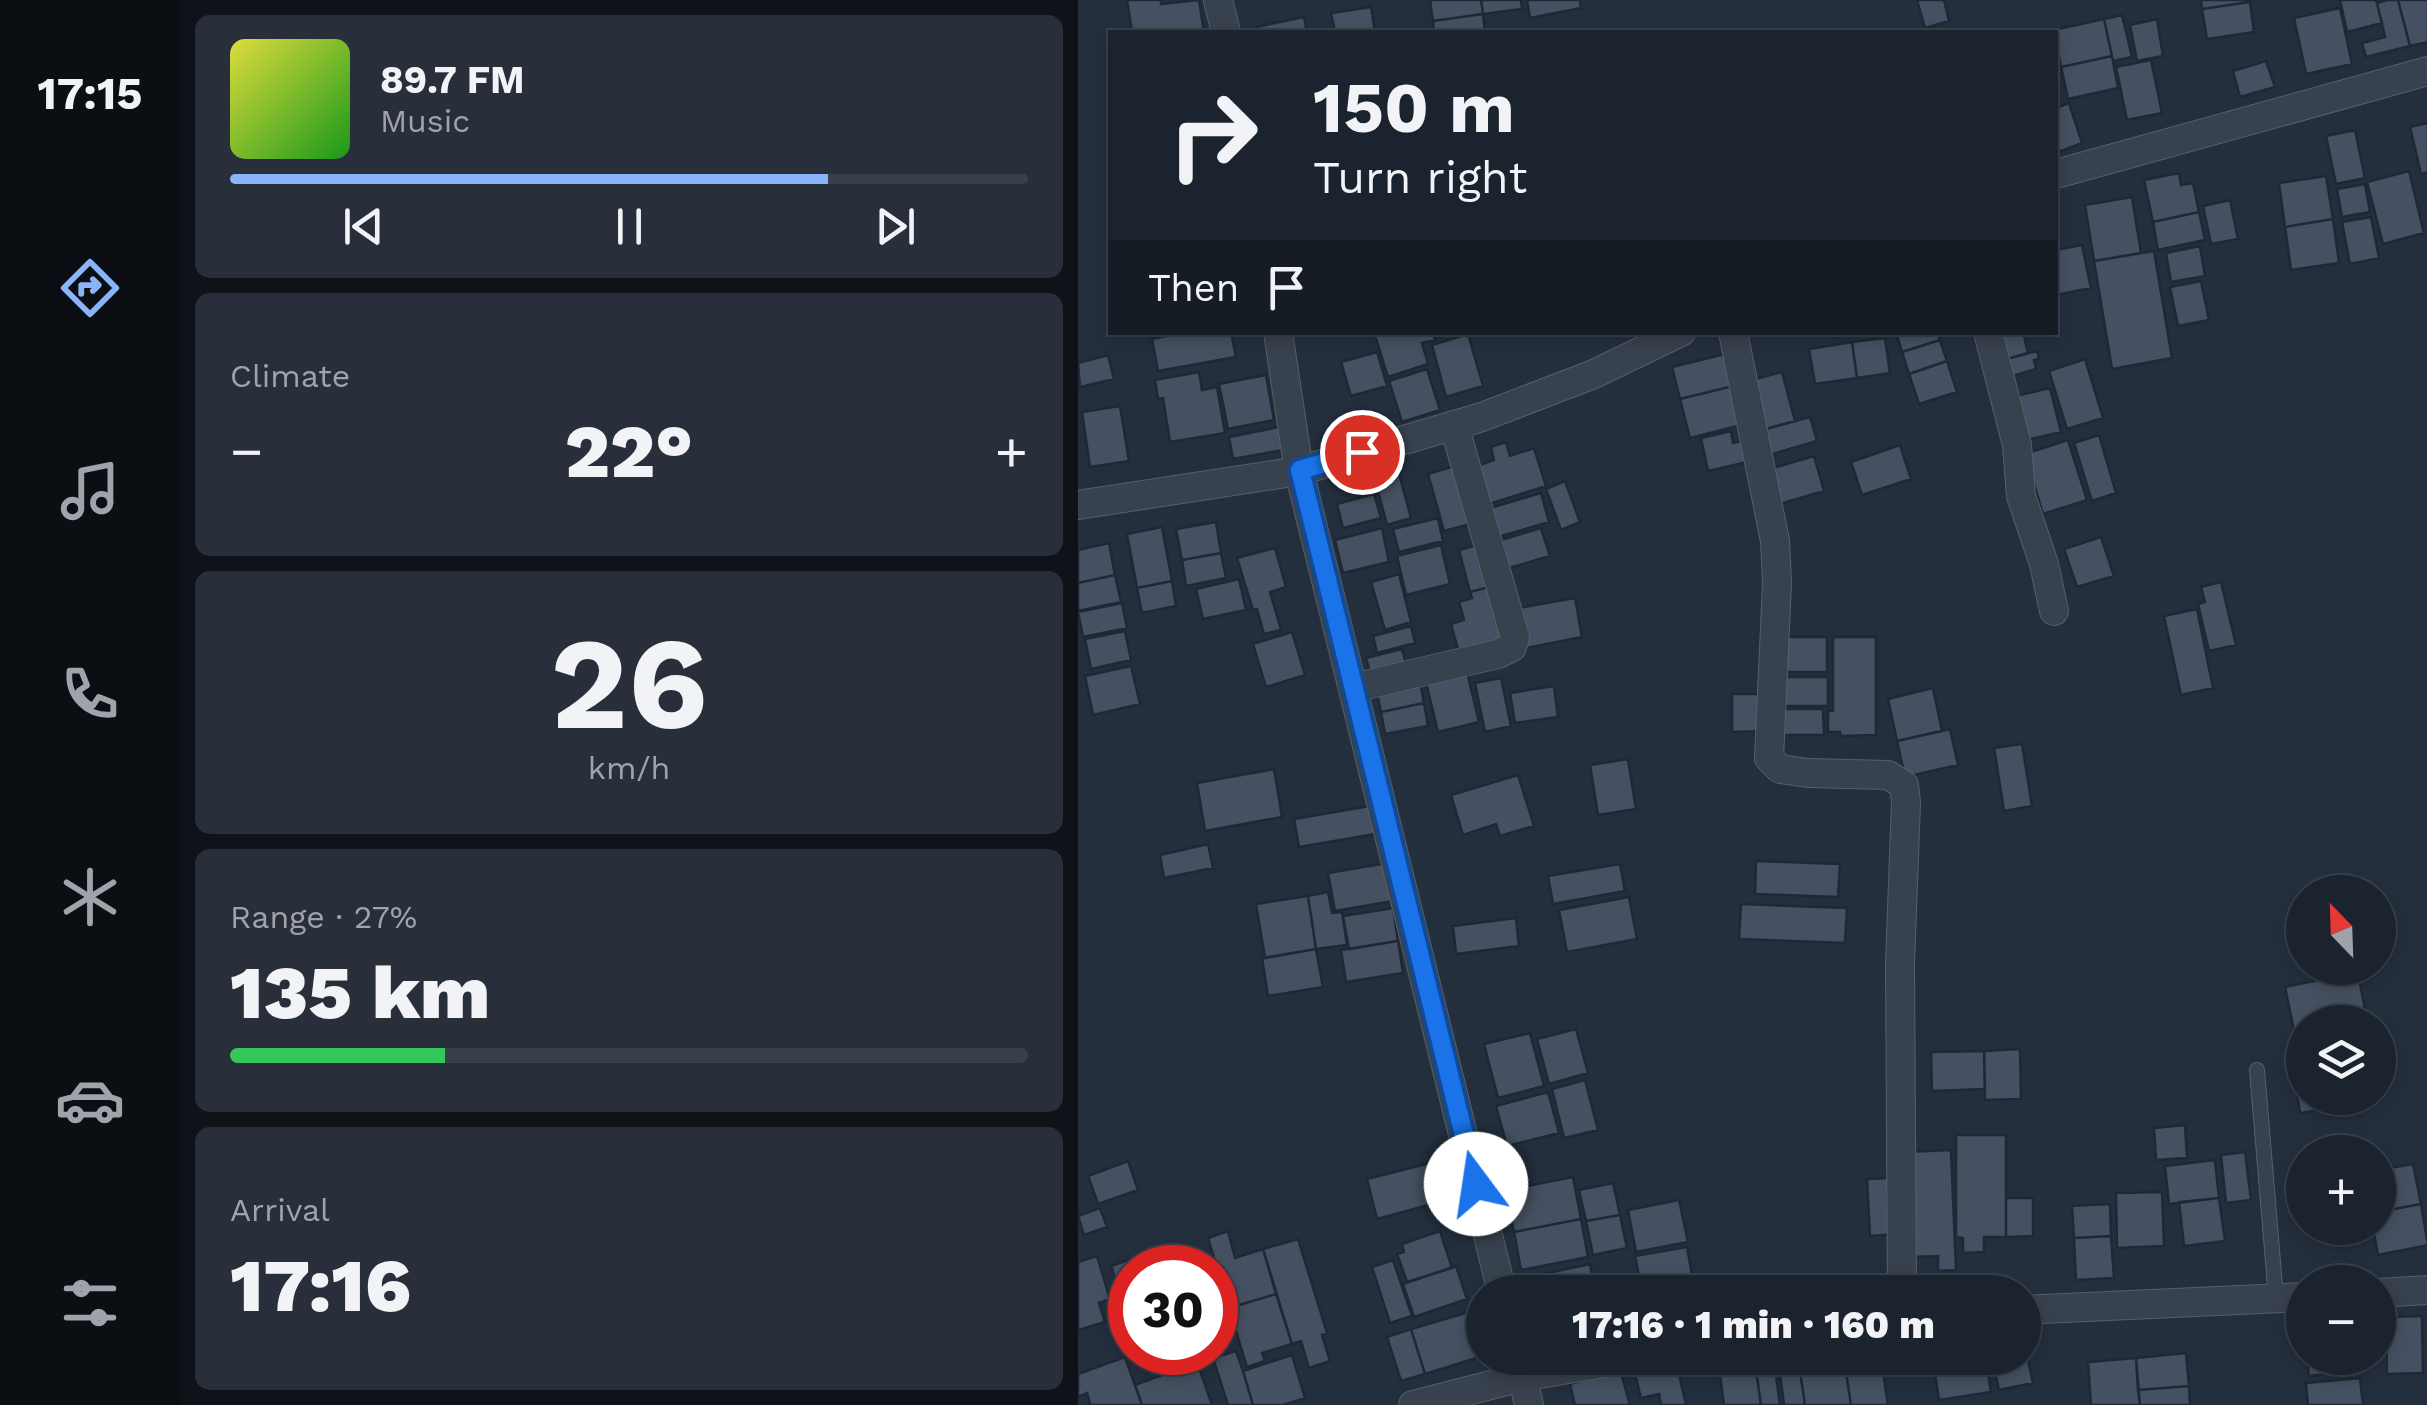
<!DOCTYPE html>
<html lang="en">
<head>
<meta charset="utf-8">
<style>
	body { margin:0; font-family:"Work Sans",sans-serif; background:#282f3a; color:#f1f3f6; height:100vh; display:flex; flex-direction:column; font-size:38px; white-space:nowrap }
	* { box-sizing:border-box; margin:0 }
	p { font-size:32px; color:#a0a4aa }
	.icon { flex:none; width:55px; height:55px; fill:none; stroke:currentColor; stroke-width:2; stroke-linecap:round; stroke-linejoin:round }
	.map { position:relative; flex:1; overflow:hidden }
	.panel { display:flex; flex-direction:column; gap:15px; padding:15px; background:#0f1319; width:898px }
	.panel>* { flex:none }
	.top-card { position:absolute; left:30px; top:30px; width:950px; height:305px; border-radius:0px; box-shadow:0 5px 15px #0003,0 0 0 2px #39404a; background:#1b232e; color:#f1f3f6; overflow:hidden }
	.needle { width:65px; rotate:337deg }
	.controls { position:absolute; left:1208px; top:875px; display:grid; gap:20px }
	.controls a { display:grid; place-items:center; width:110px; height:110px; border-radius:50%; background:#1b232e; box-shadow:0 5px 15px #0003,0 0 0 2px #39404a; font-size:50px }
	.speed { position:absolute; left:30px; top:1245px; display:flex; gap:20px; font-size:50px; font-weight:700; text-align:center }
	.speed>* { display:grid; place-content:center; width:130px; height:130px; border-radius:50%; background:#1b232e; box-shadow:0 5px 15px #0003,0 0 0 2px #39404a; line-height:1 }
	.speed .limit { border:15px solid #d22; background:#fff; color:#111 }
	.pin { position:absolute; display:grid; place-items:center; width:85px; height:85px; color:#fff; margin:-42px; border:5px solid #fff; border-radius:50%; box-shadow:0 2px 10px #0007 }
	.me { position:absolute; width:110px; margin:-55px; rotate:346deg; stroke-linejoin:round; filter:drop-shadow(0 0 8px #0008) }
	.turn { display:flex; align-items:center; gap:35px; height:210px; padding:0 40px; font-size:45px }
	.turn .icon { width:130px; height:130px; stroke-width:2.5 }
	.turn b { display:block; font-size:70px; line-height:85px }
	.then { display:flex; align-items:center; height:95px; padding:0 40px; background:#0003; gap:20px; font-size:38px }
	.big { font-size:75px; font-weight:800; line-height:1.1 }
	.panel .widget { flex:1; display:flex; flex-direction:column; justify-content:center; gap:15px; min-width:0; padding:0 35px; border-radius:15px; background:#282f3a }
	.panel .dial { align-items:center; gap:0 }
	.dial b { font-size:130px; line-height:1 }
	.song { display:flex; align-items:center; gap:30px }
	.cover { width:120px; height:120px; border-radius:15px; background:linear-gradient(135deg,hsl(60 70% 55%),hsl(120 70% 35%)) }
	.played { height:10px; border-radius:5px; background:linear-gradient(90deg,#8ab4f8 75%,#39404a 75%) }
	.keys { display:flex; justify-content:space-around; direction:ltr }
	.heat { display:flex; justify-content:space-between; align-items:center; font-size:55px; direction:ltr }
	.charge { height:15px; border-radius:8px; background:linear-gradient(90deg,#34c759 27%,#39404a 0) }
	.trip { position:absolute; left:388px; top:1275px; width:575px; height:100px; border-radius:50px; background:#1b232e; box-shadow:0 5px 15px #0003,0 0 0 2px #39404a; font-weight:800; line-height:100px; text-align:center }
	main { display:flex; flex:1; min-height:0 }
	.menu { display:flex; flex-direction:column; width:180px; justify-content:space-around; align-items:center; background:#0b0e12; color:#a0a4aa }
	.menu .icon { width:70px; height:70px }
	.menu .on { color:#8ab4f8 }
	.menu b { font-size:45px; color:#f1f3f6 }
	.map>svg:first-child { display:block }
	.building { fill:#455162; stroke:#1f2835; stroke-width:2.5 }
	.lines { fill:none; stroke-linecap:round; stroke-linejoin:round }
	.lane-casing { stroke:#565f6c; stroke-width:16 }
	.street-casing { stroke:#565f6c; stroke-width:30 }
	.lane { stroke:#38414e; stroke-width:14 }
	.street { stroke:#38414e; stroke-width:28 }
	.route-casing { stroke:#114b97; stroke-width:25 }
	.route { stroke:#1a73e8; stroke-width:18 }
</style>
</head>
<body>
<main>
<nav class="menu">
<b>17:15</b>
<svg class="icon on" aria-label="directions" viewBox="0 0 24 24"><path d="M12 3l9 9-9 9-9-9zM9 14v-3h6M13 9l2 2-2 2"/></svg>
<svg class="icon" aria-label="music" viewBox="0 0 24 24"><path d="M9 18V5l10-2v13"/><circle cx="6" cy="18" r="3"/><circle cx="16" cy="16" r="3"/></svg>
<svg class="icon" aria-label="phone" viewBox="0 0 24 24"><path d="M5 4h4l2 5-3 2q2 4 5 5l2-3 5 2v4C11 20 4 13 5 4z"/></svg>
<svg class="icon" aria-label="climate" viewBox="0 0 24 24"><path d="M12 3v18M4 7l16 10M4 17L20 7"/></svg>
<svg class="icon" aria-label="car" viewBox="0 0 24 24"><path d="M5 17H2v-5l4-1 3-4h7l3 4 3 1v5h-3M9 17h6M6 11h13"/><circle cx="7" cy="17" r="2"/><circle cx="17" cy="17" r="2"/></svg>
<svg class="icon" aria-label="filters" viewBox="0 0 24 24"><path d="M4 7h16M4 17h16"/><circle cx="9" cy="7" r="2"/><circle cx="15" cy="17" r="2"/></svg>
</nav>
<section class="panel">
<div class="widget">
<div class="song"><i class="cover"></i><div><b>89.7 FM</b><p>Music</p></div></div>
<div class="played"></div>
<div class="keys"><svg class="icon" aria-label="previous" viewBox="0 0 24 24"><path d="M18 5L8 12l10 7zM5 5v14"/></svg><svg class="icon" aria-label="pause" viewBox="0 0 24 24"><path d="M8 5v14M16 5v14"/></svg><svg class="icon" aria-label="next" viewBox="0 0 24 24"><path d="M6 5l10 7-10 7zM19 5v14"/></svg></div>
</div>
<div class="widget"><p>Climate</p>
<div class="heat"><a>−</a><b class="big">22°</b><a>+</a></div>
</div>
<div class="widget dial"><b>26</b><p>km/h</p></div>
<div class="widget"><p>Range · 27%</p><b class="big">135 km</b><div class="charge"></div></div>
<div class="widget"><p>Arrival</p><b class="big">17:16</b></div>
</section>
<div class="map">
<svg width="1350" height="1405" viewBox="0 0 1350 1405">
	<rect width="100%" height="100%" fill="#242f3e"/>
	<path class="building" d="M49,0H83V4L121,0L126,32H54Z
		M352,0H403L405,14L355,21Z
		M403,0H443L444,9L405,14Z
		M449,0H502L503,8L452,18Z
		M839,0H866L871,21L847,28Z
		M1123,0H1172V2L1124,9Z
		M1262,0H1298L1304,23L1269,32Z
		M1310,0H1320L1332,46L1288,57L1284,43L1307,37L1299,3Z
		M1320,0H1350V42L1332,46Z
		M1172,2L1176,32L1129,39L1124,9Z
		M293,7L297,32H257L253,13Z
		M1262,8L1274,64L1228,74L1216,18Z
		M405,14L407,32H356L355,21Z
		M1044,15L1054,57L1035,61L1026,19Z
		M226,17L229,32H179L178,27Z
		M1026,19L1034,56L983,67L976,30Z
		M1079,19L1085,56L1059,61L1052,25Z
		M1034,56L1040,88L990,99L983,67Z
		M1073,60L1084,113L1049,120L1038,67Z
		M1188,61L1197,87L1162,97L1155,71Z
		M991,103L1004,143L978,153V108Z
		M1350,123V172L1343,174L1332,127Z
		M1277,130L1287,178L1258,184L1248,136Z
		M1331,171L1346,233L1305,244L1289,182Z
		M1101,173L1103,185L1115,183L1121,212L1075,222L1066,180Z
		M1248,176L1255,219L1207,227L1201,183Z
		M1287,184L1292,212L1264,217L1259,189Z
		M1054,197L1063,253L1016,261L1007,205Z
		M1152,200L1160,239L1133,244L1125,206Z
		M1121,212L1127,240L1080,250L1075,222Z
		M1293,217L1301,258L1272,264L1264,222Z
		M1255,219L1261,263L1213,270L1207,227Z
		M1004,245L1013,288L978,295V250Z
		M1122,246L1127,276L1093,282L1088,253Z
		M1076,251L1094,358L1034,369L1016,261Z
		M1123,281L1131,320L1100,326L1092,287Z
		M106,332H153L158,357L80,371L74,339Z
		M296,332H355L357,340L344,343L350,364L310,377Z
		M818,332H859L862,340L824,352Z
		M914,332H945L950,353L922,361Z
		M390,334L405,386L368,397L354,345Z
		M807,338L812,373L779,378L774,342Z
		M862,340L869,361L831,374L824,352Z
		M774,342L779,378L737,384L731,349Z
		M959,351L961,359L956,360L958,369L927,378L922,361Z
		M299,352L309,386L273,396L263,362Z
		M647,354L655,386L602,399L594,367Z
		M30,355L36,379L2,387L0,363Z
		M1007,359L1025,418L989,429L971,371Z
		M869,361L879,392L841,404L831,374Z
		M349,369L362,410L324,422L311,381Z
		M121,372L124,390L139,387L147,433L92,442L85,398L80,399L77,380Z
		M704,372L717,421L684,430L670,381Z
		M188,375L196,420L150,429L141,384Z
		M655,386L664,425L612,438L602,399Z
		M972,388L983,432L944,441L933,397Z
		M42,406L51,461L12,467L4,412Z
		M732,417L739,441L691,455L684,430Z
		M201,427L205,450L155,459L151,437Z
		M653,431L655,443L674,439L678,460L630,471L623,438Z
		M1021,435L1038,493L1014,501L996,443Z
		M990,440L1009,500L965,514L947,454Z
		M428,442L432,456L456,448L468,486L408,505L396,467L416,460L413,447Z
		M822,445L833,479L784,495L773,462Z
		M736,456L746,491L702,504L692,469Z
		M383,464L400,522L366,531L350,474Z
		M320,470L333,518L309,525L296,476Z
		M487,481L502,522L483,530L468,489Z
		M463,493L471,522L420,537L412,508Z
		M296,494L303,518L265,528L259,504Z
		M360,518L365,541L321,552L315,529Z
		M138,522L143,553L104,560L98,529Z
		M84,527L94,581L59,588L49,534Z
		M304,528L311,562L265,573L257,540Z
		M463,528L472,556L431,568L423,540Z
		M1023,537L1036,576L999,587L986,549Z
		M31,543L37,575L0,583V550Z
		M403,544L415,586L392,592L381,550Z
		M363,545L372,584L328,595L319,556Z
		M197,548L208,587L192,592L203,630L186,634L179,609L175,610L159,558Z
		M143,553L148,578L108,586L104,560Z
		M321,574L333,622L307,630L293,582Z
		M37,575L43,602L0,611V583Z
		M161,579L168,610L125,619L118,589Z
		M94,581L98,606L64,613L59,588Z
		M1143,582L1158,645L1131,651L1120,604L1127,602L1123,587Z
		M415,586L431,647L383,660L373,624L386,620L381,602L394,598L392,592Z
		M497,598L504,637L443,649L435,609Z
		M44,603L49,628L5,637L0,612Z
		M1119,609L1135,688L1103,695L1086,616Z
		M333,626L337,643L299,653L295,636Z
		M47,631L53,660L13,669L7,639Z
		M214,632L227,675L188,687L175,644Z
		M702,637H749V672H702Z
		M755,637H798V735L762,736V732H750V710L755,711Z
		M324,649L329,667L293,676L288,658Z
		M387,664L401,722L360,732L347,678Z
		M53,666L62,704L15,715L7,676Z
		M701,677H750V706H701Z
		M423,678L433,726L407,732L397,683Z
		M342,681L346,703L303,712L298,689Z
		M476,686L480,717L437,723L432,693Z
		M855,688L864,731L819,741L810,699Z
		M654,694H688V731L654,732Z
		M346,703L350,726L307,734L303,712Z
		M702,709H745L746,735H703Z
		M872,729L880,765L827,777L819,741Z
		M944,744L954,806L926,811L916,748Z
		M550,759L558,809L520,815L512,765Z
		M196,769L204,817L127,831L119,783Z
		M440,775L456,826L422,836L418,824L385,835L373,795Z
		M292,806L297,834L221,847L216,819Z
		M130,844L135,868L86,878L82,855Z
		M678,861L762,864L760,897L677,894Z
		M309,863L315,901L257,911L250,873Z
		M542,864L547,891L475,904L470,876Z
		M250,892L254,913L264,912L269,945L238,949L230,896Z
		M230,896L238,949L187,958L178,904Z
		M551,897L559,939L489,952L481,910Z
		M663,904L769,908L767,943L661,939Z
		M315,908L320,941L271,949L265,916Z
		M438,918L441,946L378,954L375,926Z
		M320,941L325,973L268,982L263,950Z
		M238,949L245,987L190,996L184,958Z
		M1280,972L1289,1021L1225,1022V1034L1217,1035L1207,987Z
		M498,1029L510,1073L471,1084L459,1039Z
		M452,1033L466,1086L420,1098L406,1044Z
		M942,1049L943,1099L907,1100L906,1051Z
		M906,1051L907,1089L854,1091L853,1052Z
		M1225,1057V1098H1275L1276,1105L1222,1113L1213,1058Z
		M507,1080L520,1130L486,1138L474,1089Z
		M470,1092L481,1133L429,1146L418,1106Z
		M1107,1125L1109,1158L1078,1160L1076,1128Z
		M878,1135H928V1237H906V1252L885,1253V1238L878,1237Z
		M873,1150L878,1270L860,1271V1256L833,1257L828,1152Z
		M1167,1152L1173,1200L1148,1203L1143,1155Z
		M1137,1160L1141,1198L1091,1204L1087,1166Z
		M50,1161L60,1190L20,1204L10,1176Z
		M360,1161L365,1181L354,1184L358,1203L299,1219L289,1179Z
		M1335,1164L1343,1204L1300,1212V1170Z
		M495,1177L503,1219L436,1232L428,1190Z
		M815,1178L818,1234L792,1236L789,1179Z
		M535,1183L542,1215L508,1221L501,1190Z
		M1084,1192L1086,1246L1039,1248L1038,1193Z
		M928,1198H955V1236L928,1237Z
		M1141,1198L1147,1241L1106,1246L1101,1202Z
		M601,1200L610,1242L558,1252L550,1210Z
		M1032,1204L1033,1236L996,1238L994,1206Z
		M1343,1204L1350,1245L1300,1255L1295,1228H1300V1212Z
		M22,1208L29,1227L6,1235L0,1216Z
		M542,1215L549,1248L515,1255L508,1221Z
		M503,1219L510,1257L443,1270L436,1232Z
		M150,1231L157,1258L185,1249L198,1294L151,1308L130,1238Z
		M362,1231L374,1268L329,1282L319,1254L326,1252L324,1244Z
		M1033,1236L1036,1278L998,1280L996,1238Z
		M220,1239L249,1333L244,1335L252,1361L231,1368L223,1341L214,1344L185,1249Z
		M609,1247L617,1292H564L557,1256Z
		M19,1256L32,1299L21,1303L27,1322L0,1330V1262Z
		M50,1260L53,1268L52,1321L33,1266Z
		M315,1260L334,1316L312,1323L294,1267Z
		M512,1264L517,1292H455L452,1277Z
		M378,1266L389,1299L336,1317L325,1284Z
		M198,1294L214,1344L184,1353L187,1361L169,1367L151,1308Z
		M405,1308V1356L347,1374L333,1329Z
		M1344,1316L1345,1373L1309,1374L1308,1317Z
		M333,1329L347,1374L323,1381L309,1337Z
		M945,1338L955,1383L921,1390L914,1358H945Z
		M158,1351L165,1371L175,1405H150L135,1358Z
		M1108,1353L1111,1386L1060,1390L1058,1358Z
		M214,1355L227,1398L205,1405H175L165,1371Z
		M47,1357L64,1405H6L12,1403L9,1393L0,1397V1374Z
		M700,1358H720L727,1405H706Z
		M720,1358H766L773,1405H727Z
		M766,1358H803L810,1405H773Z
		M879,1358H908L913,1392L861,1400L855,1361Z
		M1058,1358L1062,1405H1013L1010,1362Z
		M1229,1358H1282L1284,1370L1231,1376Z
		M696,1360L702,1405H683L677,1363Z
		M119,1362L134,1405H64L57,1385Z
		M677,1363L683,1405H646L641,1368Z
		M599,1365L608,1405H583L581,1394L563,1398L557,1374Z
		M542,1369L552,1405H497L492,1384Z
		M1282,1378L1285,1405H1230L1228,1383Z
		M1111,1386L1112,1405H1062L1060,1390Z"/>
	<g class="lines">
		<g class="lane-casing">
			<path id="lane" d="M1179,1070L1198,1298"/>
		</g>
		<g class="street-casing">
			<path id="street" d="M140,0L148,32
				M978,174L1350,71
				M200,332L221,471L424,1292
				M655,332L697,541L699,583L691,758L702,769L730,773L810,775L826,785L828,802L822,964L824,1292
				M910,332L939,445L943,496L966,564L976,611
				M0,505L221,471L404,417L516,374L603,332
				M275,688L420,654L434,647L437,637L376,425
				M1300,1293L1350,1290
				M945,1310L1225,1297
				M440,1358L451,1405
				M335,1405L444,1377L554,1358"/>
		</g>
		<use href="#lane" class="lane"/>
		<use href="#street" class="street"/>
	</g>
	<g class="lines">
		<g class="route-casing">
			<path id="route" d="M284,452L222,470L398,1184"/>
		</g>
		<use href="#route" class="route"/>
	</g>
</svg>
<div class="controls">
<a><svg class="needle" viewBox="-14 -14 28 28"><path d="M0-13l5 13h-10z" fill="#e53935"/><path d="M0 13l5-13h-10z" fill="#a0a4aa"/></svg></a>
<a><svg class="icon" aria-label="layers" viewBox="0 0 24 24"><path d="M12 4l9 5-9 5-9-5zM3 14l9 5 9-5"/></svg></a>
<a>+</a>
<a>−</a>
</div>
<div class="speed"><div class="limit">30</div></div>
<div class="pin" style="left:284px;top:452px;background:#d93025"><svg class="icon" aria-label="arrive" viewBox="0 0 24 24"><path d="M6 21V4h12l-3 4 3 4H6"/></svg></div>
<svg class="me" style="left:398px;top:1184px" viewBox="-20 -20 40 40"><circle r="19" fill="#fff"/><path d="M0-13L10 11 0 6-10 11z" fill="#1a73e8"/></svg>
<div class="trip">17:16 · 1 min · 160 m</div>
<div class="top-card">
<div class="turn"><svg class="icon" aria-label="right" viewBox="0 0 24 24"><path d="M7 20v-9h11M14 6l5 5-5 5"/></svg><div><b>150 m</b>Turn right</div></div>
<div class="then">Then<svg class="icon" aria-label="arrive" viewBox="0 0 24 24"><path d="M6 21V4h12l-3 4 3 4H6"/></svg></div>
</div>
</div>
</main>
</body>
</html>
